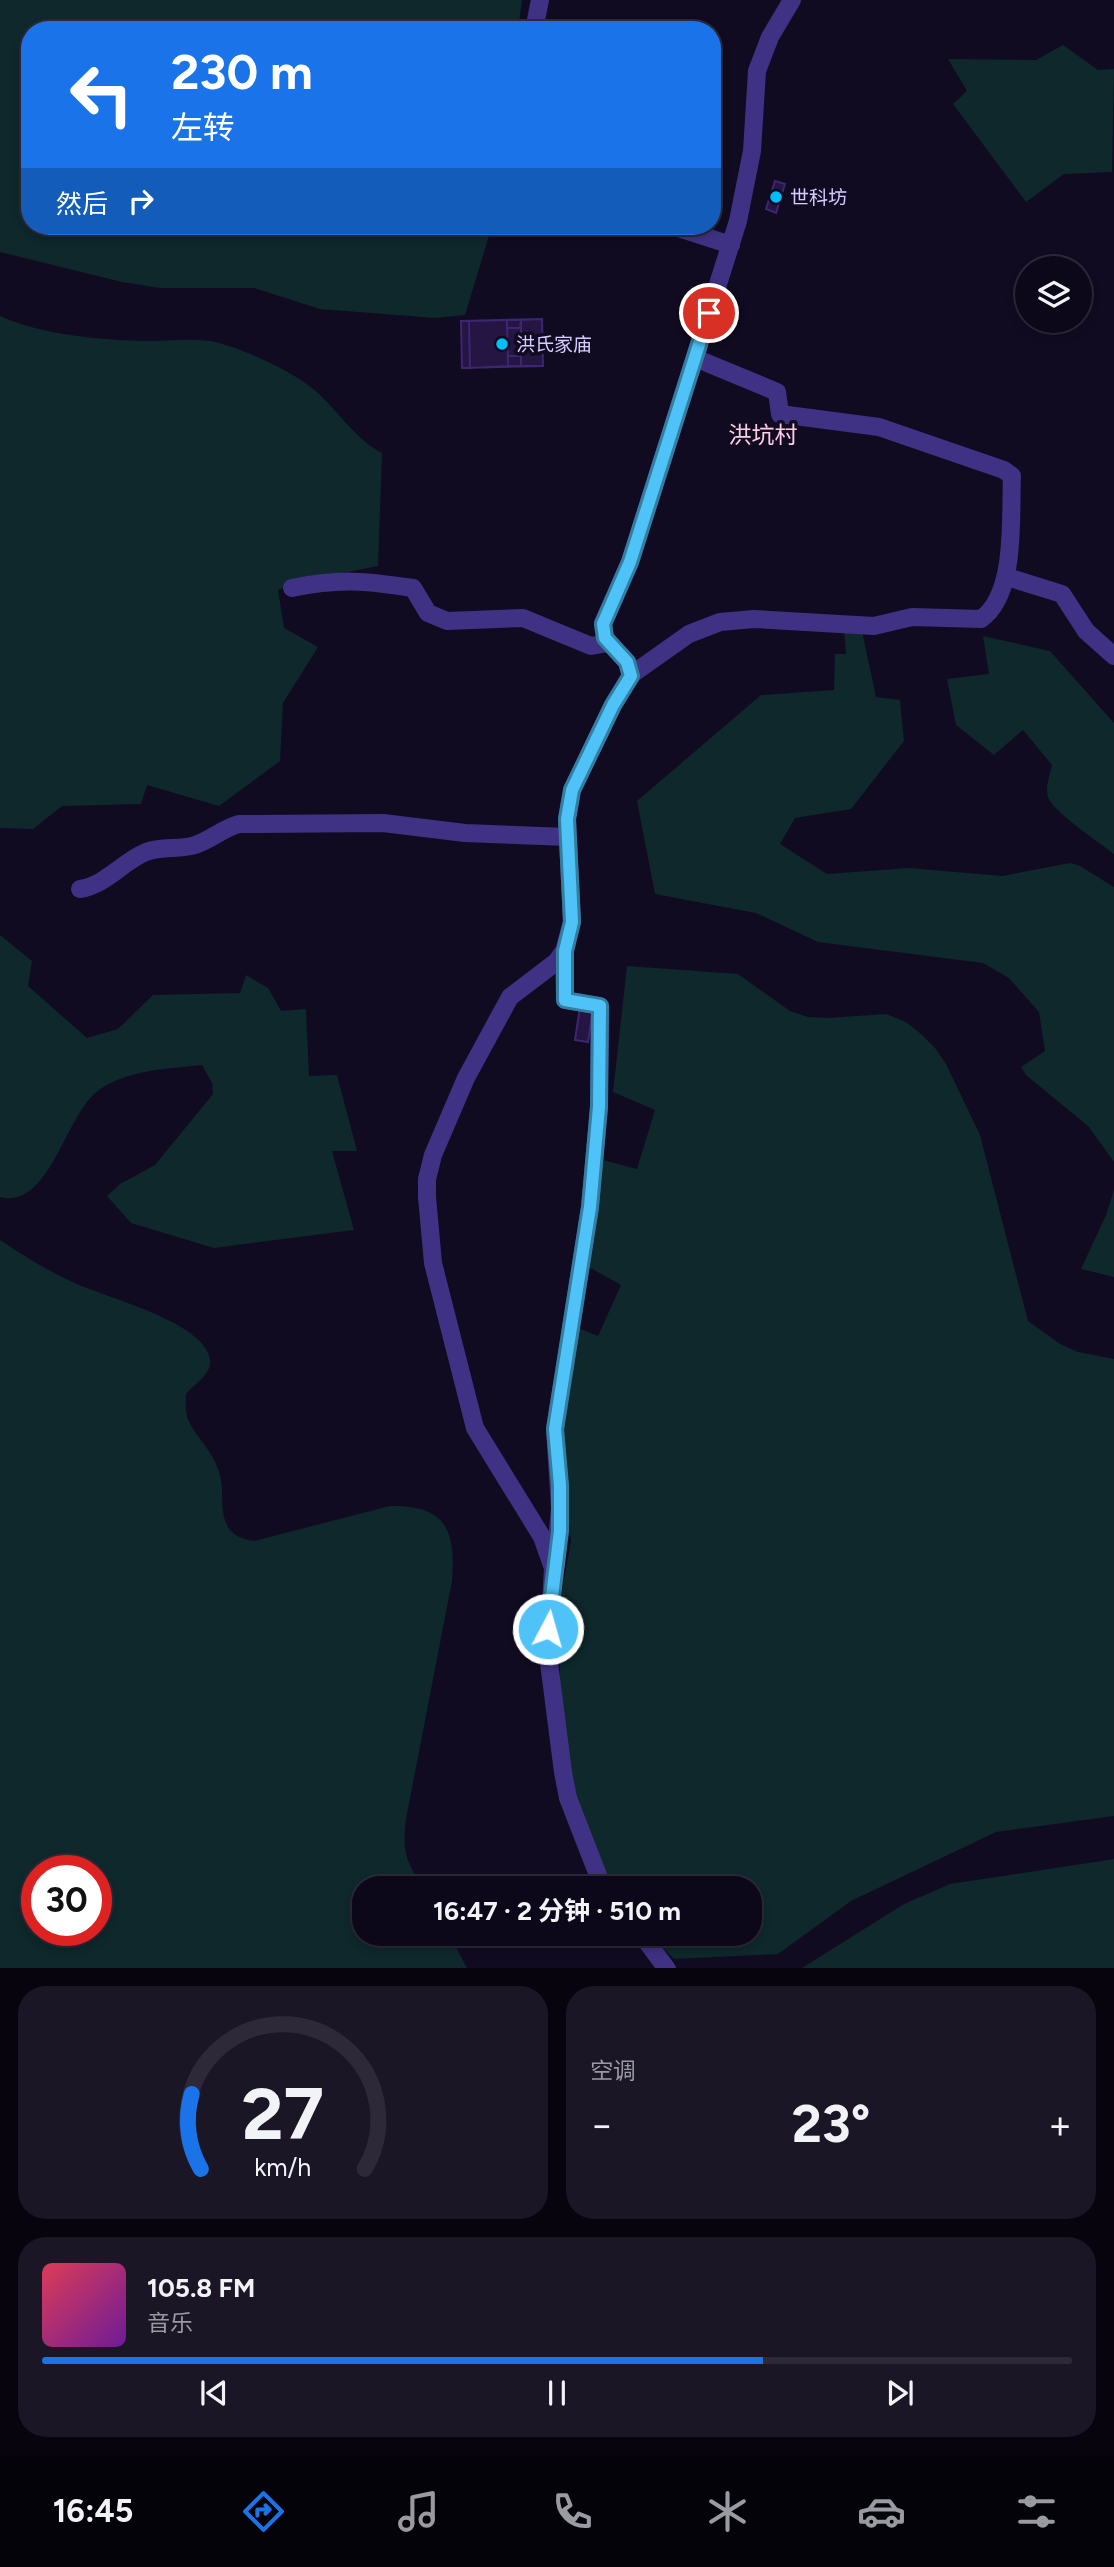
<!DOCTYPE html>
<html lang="zh">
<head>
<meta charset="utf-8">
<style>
	body { margin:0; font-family:Figtree,"Noto Sans SC",sans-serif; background:#1b1626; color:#f1f3f6; height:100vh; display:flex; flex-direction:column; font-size:26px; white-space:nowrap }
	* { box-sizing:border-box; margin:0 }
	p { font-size:23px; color:#9a9aa2 }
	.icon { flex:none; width:38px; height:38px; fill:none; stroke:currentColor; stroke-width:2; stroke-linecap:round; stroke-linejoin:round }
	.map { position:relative; height:1968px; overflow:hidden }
	.drawer { display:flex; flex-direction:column; gap:18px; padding:18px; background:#07040e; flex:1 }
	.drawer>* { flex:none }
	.hud { position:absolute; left:21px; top:21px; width:700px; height:214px; border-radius:28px; box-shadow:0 4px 10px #0003,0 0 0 2px #2d2938; background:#1a73e8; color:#fff; overflow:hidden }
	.buttons { position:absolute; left:1015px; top:256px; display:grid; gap:14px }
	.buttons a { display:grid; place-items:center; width:77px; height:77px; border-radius:50%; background:#0d0819; box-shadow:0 4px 10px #0003,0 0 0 2px #2d2938; font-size:35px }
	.speed { position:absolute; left:21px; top:1855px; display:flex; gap:14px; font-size:35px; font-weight:700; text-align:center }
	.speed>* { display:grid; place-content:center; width:91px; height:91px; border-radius:50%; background:#0d0819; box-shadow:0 4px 10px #0003,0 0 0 2px #2d2938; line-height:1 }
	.speed .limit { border:10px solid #d22; background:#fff; color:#111 }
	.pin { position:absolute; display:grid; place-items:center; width:60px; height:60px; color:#fff; margin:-30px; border:4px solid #fff; border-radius:50%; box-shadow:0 2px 7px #0007 }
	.me { position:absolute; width:77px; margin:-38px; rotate:6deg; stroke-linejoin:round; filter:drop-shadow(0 0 5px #0008) }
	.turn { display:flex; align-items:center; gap:24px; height:147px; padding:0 35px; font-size:32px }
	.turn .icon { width:91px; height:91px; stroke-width:2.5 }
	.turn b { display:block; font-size:49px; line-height:60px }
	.then { display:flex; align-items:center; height:66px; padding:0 35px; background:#0003; gap:14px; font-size:26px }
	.big { font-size:52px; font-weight:700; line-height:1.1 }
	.drawer .widget { flex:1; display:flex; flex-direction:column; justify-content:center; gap:10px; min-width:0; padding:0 24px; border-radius:28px; background:#1b1626 }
	.drawer .dial { align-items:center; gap:0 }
	.dial svg { height:182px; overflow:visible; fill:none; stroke:#2d2938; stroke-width:7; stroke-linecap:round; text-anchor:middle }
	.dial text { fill:#f1f3f6; stroke:none }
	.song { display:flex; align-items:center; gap:21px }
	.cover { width:84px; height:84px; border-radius:10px; background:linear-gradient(135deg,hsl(350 70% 55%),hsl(280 70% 35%)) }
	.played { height:7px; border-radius:4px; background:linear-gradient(90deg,#1a73e8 70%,#2d2938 70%) }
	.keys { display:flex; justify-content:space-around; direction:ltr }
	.heat { display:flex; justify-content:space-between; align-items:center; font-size:38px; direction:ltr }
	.drawer .tiles { flex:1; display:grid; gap:18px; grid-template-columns:1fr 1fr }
	.widget:last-child { grid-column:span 2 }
	.trip { position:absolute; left:352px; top:1876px; width:410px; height:70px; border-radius:28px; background:#0d0819; box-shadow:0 4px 10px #0003,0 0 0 2px #2d2938; font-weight:700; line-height:70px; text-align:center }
	.dock { display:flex; height:112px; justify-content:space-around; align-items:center; background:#05030a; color:#9a9aa2 }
	.dock .icon { width:49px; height:49px }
	.dock .on { color:#1a73e8 }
	.dock b { font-size:32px; color:#f1f3f6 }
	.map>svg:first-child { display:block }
	.green { fill:#0e282b; fill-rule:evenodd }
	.building { fill:#251543; stroke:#3e2571; stroke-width:2 }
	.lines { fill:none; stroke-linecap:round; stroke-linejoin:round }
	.minor { stroke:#3f3284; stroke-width:18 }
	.route-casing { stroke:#337fa1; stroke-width:18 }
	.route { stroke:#4fc3f7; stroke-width:12 }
	.poi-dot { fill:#00bef6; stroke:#110b21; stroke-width:2.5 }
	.labels { text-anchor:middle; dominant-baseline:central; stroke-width:7; stroke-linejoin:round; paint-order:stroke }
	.poi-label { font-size:19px; fill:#d7cbff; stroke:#110b21; text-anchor:start }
	.quarter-label { font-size:23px; fill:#ffcde6; stroke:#110b21 }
</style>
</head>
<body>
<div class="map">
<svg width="1114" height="1969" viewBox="0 0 1114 1969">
	<rect width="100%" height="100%" fill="#110b21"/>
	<path class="green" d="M0,0H522L518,30H30V226H492L465,315L435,318L320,309L254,288H160L122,282L0,252Z
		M1063,45L1098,70L1114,69L1112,172L1064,174L1026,202L953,104L967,91L948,59L1036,60Z
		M0,316C42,335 100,340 146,341C167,341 190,338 210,341C238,346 290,370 312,388C337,408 353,438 382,453L378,566L301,581L278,590L284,628L318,647L283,703L280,761L219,806L147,785L141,804L62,806L33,829L0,828Z
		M844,630L862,631L876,697L900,700L904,741L851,809L795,818L780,844L827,874L909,868L1002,876L1070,863L1080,866L1114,887V1162L1089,1127L1026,1075L1021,1067L1045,1051L1039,1012L1009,978L983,963L818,942L756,913L655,894L637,801L761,695L834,690L835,654H846Z
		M983,636L1050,651L1114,723V854C1100,843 1052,811 1048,797C1045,787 1050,775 1052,765L1023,730L994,755L956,725L947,679L989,674Z
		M0,935L32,961L28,986L87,1038L118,1029L153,995L240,993L246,975L268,988L281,1011L306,1009L309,1076L337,1075L357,1151H332L354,1230L214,1248L131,1223L107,1196L120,1184L155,1165L213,1094L212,1083L202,1065C167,1069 130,1069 99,1090C65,1114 50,1210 0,1197Z
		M627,966L738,974L790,1011L808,1017L828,1018L886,1014L906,1022L921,1034L935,1048L946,1064L980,1135L1028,1321L1060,1344L1078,1352L1114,1359V1816L996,1832L851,1901L778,1954L674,1959L649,1934H749V1888H612L596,1858L575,1796L560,1690V1622L562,1591L571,1541L559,1436L578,1328L598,1336L621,1285L587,1266L603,1160L637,1169L655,1110L613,1092Z
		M1114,1190V1277L1081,1269L1106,1215Z
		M0,1240C24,1256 48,1271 75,1283C107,1298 197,1320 209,1355C215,1373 195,1383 186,1394C186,1401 185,1409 187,1416C191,1432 213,1450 219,1472C225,1489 219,1509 227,1525C232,1536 243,1539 254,1541L390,1506C446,1505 456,1530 452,1581L406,1819C402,1853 406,1860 423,1888H364V1934H449L467,1968H0ZM37,1871H96V1930H37Z
		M1114,1859V1968H802L904,1904L950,1884Z"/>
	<path class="building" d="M775,181L785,184L776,213L766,209Z
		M542,319L543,366L462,368L461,321Z
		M542,319L543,366H521V320Z
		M507,320H521L520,328H507Z
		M507,320L508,366L470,368L469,321Z
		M461,321H469L470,368H462Z
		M508,356H521V366H508Z
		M580,1007L593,1008L588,1042L575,1040Z"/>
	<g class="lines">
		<path class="minor" d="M534,30L540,0
			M672,226L731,245
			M1007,577L1062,594L1086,631L1114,656
			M292,588C340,578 366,581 413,588L428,613L447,621L523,618L591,646L608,643
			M631,675L689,634L720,622L754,619L874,626L912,617L981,619C1017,594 1010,516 1012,476L1004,470L879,427L780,414L777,392L695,358
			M80,889C106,885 122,862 146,852C162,846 179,850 195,845C211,840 223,828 239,824L383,823L465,833L568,837
			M555,1565L560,1508L555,1429L590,1207L599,1107L600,1006L565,1000L564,951
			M603,1888L568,1798L563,1772L548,1655L553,1568L542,1537L475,1428L433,1263L427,1197V1179L433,1155L466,1078L510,997L556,962L564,951L572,922L567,819L572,790L613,705L631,675L627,662L605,638L603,623L630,562L738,221L752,151L757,71L770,37L792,0
			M641,1934L667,1969"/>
	</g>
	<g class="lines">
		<g class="route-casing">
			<path id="route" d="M548,1629L560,1531V1485L555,1429L590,1207L599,1107L600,1006L565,1000V951L572,922L567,819L572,790L613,705L631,676L627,662L605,638L603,624L630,562L709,313"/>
		</g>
		<use href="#route" class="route"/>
	</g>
	<g class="poi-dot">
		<circle cx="776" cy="197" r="7"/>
		<circle cx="502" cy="344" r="7"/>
	</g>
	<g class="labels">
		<g class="poi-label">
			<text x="790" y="197">世科坊</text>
			<text x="516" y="344">洪氏家庙</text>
		</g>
		<g class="quarter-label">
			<text x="763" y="435">洪坑村</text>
		</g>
	</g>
</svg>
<div class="buttons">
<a><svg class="icon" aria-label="layers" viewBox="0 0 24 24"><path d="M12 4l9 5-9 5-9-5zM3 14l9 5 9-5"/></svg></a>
</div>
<div class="speed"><div class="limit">30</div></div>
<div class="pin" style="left:709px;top:313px;background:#d93025"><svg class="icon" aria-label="arrive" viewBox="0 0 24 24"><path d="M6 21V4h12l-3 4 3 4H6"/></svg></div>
<svg class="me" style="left:548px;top:1629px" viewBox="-20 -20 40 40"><circle r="17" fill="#4fc3f7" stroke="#fff" stroke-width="3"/><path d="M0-11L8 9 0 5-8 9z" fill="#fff"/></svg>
<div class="trip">16:47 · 2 分钟 · 510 m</div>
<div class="hud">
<div class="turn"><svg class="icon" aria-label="left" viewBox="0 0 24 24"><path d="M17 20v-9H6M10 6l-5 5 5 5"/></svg><div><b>230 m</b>左转</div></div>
<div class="then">然后<svg class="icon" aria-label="right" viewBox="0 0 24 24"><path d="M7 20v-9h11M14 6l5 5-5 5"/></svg></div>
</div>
</div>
<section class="drawer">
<div class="tiles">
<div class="widget dial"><svg viewBox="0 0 100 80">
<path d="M14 69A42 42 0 1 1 86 69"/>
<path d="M14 69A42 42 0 0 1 10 36" stroke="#1a73e8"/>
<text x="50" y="56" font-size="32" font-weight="700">27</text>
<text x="50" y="72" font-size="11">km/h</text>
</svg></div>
<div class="widget"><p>空调</p>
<div class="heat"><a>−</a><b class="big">23°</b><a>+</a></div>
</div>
<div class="widget">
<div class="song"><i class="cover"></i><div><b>105.8 FM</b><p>音乐</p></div></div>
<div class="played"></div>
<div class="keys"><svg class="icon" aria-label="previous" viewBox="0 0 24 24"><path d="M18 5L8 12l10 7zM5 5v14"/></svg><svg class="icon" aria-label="pause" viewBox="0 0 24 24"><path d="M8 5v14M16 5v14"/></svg><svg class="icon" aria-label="next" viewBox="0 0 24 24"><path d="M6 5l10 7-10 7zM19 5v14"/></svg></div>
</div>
</div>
</section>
<nav class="dock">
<b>16:45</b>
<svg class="icon on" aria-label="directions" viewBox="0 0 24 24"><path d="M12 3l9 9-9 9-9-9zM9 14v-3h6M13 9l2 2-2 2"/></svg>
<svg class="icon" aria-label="music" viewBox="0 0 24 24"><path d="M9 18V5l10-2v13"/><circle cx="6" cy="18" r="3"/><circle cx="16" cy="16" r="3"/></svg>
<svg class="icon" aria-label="phone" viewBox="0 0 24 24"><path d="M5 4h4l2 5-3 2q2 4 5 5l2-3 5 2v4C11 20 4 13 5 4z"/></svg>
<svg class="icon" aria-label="climate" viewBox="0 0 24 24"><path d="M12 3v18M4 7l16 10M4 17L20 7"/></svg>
<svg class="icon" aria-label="car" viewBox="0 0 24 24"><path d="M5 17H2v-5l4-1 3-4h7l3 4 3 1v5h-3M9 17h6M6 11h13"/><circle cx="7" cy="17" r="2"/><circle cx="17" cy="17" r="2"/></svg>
<svg class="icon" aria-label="filters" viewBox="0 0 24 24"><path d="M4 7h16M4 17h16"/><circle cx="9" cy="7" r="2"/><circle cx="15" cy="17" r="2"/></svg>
</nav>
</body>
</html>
